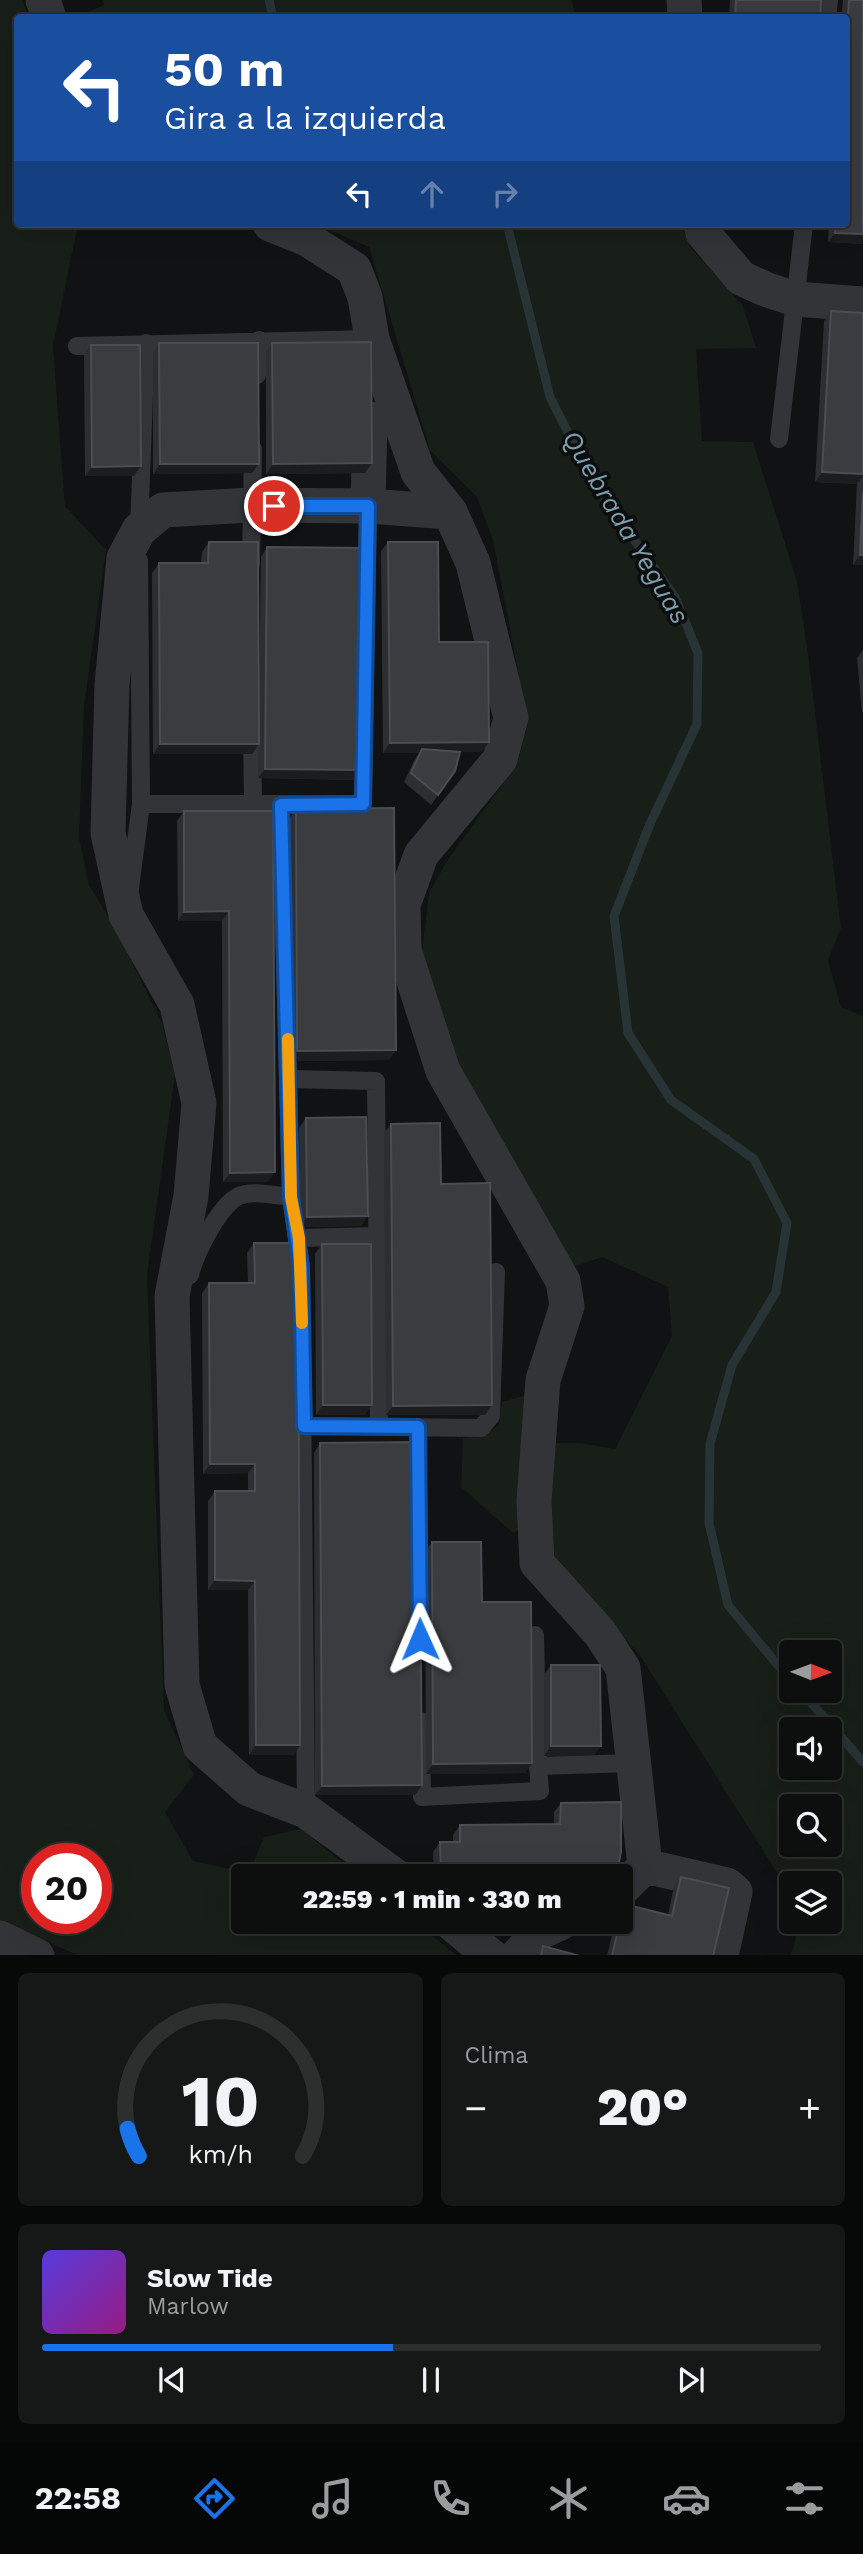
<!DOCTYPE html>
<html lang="es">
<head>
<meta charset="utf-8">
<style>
	body { margin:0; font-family:"Work Sans",sans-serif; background:#161717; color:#f1f3f6; height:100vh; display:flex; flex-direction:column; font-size:26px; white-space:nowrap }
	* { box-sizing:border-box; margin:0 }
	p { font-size:23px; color:#9a9c9e }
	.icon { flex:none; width:38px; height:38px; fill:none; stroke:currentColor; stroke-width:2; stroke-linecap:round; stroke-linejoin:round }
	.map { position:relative; height:1955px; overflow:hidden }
	.details { display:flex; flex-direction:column; gap:18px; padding:18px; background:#070808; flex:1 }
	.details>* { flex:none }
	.guide { position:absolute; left:14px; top:14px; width:836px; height:214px; border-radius:7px; box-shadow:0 7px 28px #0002,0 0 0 2px #2d2e2e; background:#1a4fa0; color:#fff; overflow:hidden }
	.needle { width:46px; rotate:91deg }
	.buttons { position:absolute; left:779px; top:1640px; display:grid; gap:14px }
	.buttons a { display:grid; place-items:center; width:63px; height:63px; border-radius:7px; background:#0d0e0e; box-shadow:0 7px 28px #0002,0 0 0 2px #2d2e2e; font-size:35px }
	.speed { position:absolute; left:21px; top:1843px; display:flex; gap:14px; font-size:35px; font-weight:700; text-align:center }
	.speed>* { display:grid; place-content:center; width:91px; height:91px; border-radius:50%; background:#0d0e0e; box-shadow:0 7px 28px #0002,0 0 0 2px #2d2e2e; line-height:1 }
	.speed .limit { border:10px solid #d22; background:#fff; color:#111 }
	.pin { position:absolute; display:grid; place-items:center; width:60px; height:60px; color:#fff; margin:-30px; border:4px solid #fff; border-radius:50%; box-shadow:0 2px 7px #0007 }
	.me { position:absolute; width:77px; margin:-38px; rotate:359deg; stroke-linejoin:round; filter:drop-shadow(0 0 5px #0008) }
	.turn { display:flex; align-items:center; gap:24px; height:147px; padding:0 35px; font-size:32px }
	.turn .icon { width:91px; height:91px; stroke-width:2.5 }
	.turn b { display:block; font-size:49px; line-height:60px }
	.lanes { display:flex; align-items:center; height:66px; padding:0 35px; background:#0003; justify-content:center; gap:35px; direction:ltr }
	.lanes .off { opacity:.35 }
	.big { font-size:52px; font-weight:800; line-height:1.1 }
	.details .widget { flex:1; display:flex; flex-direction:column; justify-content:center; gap:10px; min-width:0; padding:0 24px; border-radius:10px; background:#161717 }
	.details .dial { align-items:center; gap:0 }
	.dial svg { height:182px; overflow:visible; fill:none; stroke:#2d2e2e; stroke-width:7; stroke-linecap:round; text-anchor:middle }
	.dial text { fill:#f1f3f6; stroke:none }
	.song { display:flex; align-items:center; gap:21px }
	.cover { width:84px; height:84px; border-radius:10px; background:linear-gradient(135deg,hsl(250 70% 55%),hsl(310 70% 35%)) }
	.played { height:7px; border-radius:4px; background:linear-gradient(90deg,#1a73e8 45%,#2d2e2e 45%) }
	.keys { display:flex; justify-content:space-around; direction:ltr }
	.heat { display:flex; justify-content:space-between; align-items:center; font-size:38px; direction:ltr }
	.details .tiles { flex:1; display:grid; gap:18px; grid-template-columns:1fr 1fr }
	.widget:last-child { grid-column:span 2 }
	.trip { position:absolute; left:231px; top:1864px; width:402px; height:70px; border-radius:7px; background:#0d0e0e; box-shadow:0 7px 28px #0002,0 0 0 2px #2d2e2e; font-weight:800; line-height:70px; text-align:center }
	.dock { display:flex; height:112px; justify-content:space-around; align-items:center; background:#050606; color:#9a9c9e }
	.dock .icon { width:49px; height:49px }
	.dock .current { color:#1a73e8 }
	.dock b { font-size:32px; color:#f1f3f6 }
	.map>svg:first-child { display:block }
	.green { fill:#181e18; fill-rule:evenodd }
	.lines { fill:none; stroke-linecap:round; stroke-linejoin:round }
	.stream { stroke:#283336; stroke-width:9 }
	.lane { stroke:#333438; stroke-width:18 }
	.street { stroke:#333438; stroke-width:35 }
	.wall { fill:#2d2e31 }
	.shaded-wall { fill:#1c1d1f }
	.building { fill:#3a3c3f; stroke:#4a4d51; stroke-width:2 }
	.route-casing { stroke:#114b97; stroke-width:18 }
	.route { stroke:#1a73e8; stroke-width:12 }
	.slow { stroke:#f59e0b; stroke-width:12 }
	.labels { text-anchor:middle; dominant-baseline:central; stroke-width:7; stroke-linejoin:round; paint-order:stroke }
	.water-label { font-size:26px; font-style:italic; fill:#7a9faf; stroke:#0d0d0e }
</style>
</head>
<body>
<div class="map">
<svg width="863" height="1956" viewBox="0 0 863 1956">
	<rect width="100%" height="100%" fill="#111213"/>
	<path class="green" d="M0,0H22L29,17L18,18V224H78L53,346L65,506L106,550L84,707L79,838L89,885L116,930L162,1023L175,1075L147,1275L164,1710L194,1775L165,1812L193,1861L249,1873L264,1837L301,1829L359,1876H243V1922H415L456,1955H77L0,1921ZM37,1858H96V1918H37Z
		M103,0H572L575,17H77L104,5Z
		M315,224H685L690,247L743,306L756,348L696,349L702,441L753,442L797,581L808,654L841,928L828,960L841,1007L863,1016V1955H791L800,1922H830V1883H791V1895L641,1657L555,1557L547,1522L555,1443H581L615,1449L672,1336L668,1287L602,1257L573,1267L449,1047L422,952L429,893L447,861L517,764L528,724L493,540L477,497L430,450L369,247ZM791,1652H830V1690H791ZM791,1729H830V1768H791ZM791,1806H830V1844H791Z
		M530,1394L521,1529L513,1533L461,1487L463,1438L483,1436L499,1425L502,1402Z"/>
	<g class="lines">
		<path class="stream" d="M269,0L273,18
			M507,224L550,397L593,482L675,597L698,653L697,724L650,824L614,916L628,1033L671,1100L754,1159L787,1223L776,1292L732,1365L710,1444L709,1523L728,1605L791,1681
			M800,1690L863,1762"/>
		<path class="lane" d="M827,18L829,0
			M77,346L372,339
			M257,375L259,340
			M779,439L804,224
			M139,529L146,343
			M251,564L253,449
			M252,732L253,803
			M141,804H363L368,506
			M281,805L291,1197L301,1267L306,1811
			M130,888L141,804L139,560
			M289,1079L376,1081L379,1427
			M299,1238L376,1236
			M190,1275C195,1254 218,1208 237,1197C251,1189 276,1196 291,1197
			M304,1426L481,1428L491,1416L496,1272
			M418,1465V1427
			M535,1635L538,1766
			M421,1721L422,1797L540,1791L538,1766L632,1763"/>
		<path class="street" d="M43,0L49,18
			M684,0L685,18
			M270,224L307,239L354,269L365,297L372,339L418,472L450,512L473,563L511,718L500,759L421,855L403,905L404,950L443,1071L563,1281L567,1306L543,1380L534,1501L537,1563L600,1633L623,1668L645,1866
			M701,224L703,233L741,278L765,289L795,299L863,304
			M368,506L370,419
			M645,1866L727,1885L735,1892L721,1956
			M395,1876L306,1811L249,1789L200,1746L182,1685L172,1296L191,1196L199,1103L177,1005L126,915L108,833L112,685L124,558L139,530L163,510L251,505L368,506L450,512
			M621,1890L645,1866
			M450,1922L491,1956
			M0,1938L37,1956
			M517,1956L538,1933L562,1922"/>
	</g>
	<path class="wall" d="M730,0H821L820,18H729Z
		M843,0H863V244L828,242L829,224H847V18H841Z
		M831,311L863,313V565H853L857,484L815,482L824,321Z
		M159,343L252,473L153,474V353Z
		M272,343L365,473L266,474V353Z
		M91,345L134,476H85L84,355Z
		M209,542L259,713L261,557L267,547L357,780L258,778V745L252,754H153L152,573L159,563H201L202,552Z
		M388,542L482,752H460L455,771L431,805L404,782L415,759L419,753H383L381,551Z
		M863,650V712L862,713L857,658Z
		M296,809L396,1050L389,1060L290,1061L289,819Z
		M184,811H273L268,1182H223L222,921H178L177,821Z
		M306,1118L361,1226L300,1227L299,1128Z
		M391,1124L441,1184L492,1405L485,1415H386L384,1133Z
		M254,1243L294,1755H249L248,1590H208V1501L215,1491H248V1473L203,1474L202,1293L209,1283H248L247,1253Z
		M322,1244L365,1415H316L315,1254Z
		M320,1443L422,1785L415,1795H315L314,1453Z
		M432,1542L482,1602L532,1763L525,1773L426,1774L425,1552Z
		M551,1665L594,1755L544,1756V1675Z
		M561,1803L616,1876H434L433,1852L440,1842H453V1835L460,1825L554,1824V1812Z
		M681,1877L713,1956H607L615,1922L668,1915L674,1886Z"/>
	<path class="shaded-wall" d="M835,233L863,234V244L828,242Z
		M372,463L365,473L266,474L273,464Z
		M160,464H259L252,473L153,474Z
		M141,466L134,476H85L92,467Z
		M822,472L863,474V476L857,484L815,482Z
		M860,555H863V565H853Z
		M489,742L482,752L420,753L422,749L419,753H383L390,743Z
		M160,744H259L252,754H153Z
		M265,769L364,770L357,780L258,778Z
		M229,911L222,921H178L184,912Z
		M396,1050L389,1060L290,1061L297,1051Z
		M275,1172L268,1182H223L230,1173Z
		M368,1216L361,1226L300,1227L307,1217Z
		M323,1405H372L365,1415H316Z
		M492,1405L485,1415H386L393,1406Z
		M210,1464H255L248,1473L203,1474Z
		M215,1580L255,1581L248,1590H208Z
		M256,1745H300L294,1755H249Z
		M551,1746H601L594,1755L544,1756Z
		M532,1763L525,1773L426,1774L433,1764Z
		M422,1785L415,1795H315L322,1786Z"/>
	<path class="building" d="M736,0H821L820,18H735Z
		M849,0H863V234L835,233L836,224H847V30Z
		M831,311L863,313V474L822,472Z
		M371,342L372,463L273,464L272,343Z
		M159,343H258L259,464H160Z
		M91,345H140L141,466L92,467Z
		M863,492V555H860Z
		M209,542H258L259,744H160L159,563H208Z
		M388,542H438L439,642H488L489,742L390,743Z
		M267,547L366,548L364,770L265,769Z
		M422,749L460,752L455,771L438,795L411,773Z
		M394,808L396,1050L297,1051L296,809Z
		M184,811H273L275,1172L230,1173L229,911L184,912Z
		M366,1117L368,1216L307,1217L306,1118Z
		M440,1123L441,1184L490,1183L492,1405L393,1406L391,1124Z
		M254,1243H298L300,1745H256L255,1581L215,1580V1491H255V1464H210L209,1283H255Z
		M322,1244H371L372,1405H323Z
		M419,1442L422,1785L322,1786L320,1443Z
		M432,1542H481L482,1602H531L532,1763L433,1764Z
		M551,1665H600L601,1746H551Z
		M621,1802V1852L616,1876H441L440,1842H460V1825L560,1824L561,1803Z
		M681,1877L729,1888L713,1956H612L620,1922H621V1915L624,1904L672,1916Z
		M543,1946L580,1956H541Z"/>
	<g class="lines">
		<g class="route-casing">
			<path id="route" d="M274,506H368L363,804L281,805L291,1197L301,1267L304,1426L418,1427L420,1639"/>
		</g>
		<use href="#route" class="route"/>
		<path class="slow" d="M288,1039L291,1197L299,1238L302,1323"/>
	</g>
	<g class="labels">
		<g class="water-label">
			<text transform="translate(626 527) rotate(59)">Quebrada Yeguas</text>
		</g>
	</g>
</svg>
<div class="buttons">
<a><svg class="needle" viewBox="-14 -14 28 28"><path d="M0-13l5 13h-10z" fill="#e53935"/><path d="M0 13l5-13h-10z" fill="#9a9c9e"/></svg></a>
<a><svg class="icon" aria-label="sound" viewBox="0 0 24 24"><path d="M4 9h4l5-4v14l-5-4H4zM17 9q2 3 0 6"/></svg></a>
<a><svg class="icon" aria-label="search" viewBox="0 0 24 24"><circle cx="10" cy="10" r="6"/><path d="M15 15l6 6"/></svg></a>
<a><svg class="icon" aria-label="layers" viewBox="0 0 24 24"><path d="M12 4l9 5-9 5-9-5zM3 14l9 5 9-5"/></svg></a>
</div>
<div class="speed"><div class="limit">20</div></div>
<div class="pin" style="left:274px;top:506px;background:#d93025"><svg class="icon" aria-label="arrive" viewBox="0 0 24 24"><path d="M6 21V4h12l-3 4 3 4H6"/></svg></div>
<svg class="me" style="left:420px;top:1639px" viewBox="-20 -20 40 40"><path d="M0-17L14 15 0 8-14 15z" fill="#1a73e8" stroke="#fff" stroke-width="4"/></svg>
<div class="trip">22:59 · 1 min · 330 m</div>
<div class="guide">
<div class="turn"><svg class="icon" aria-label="left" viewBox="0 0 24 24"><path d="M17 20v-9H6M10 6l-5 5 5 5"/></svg><div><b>50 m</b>Gira a la izquierda</div></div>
<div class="lanes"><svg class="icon" aria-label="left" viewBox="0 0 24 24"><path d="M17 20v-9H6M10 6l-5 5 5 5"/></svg><svg class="icon off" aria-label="ahead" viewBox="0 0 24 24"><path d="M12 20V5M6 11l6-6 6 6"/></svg><svg class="icon off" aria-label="right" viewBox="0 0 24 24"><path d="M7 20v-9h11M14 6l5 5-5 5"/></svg></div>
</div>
</div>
<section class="details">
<div class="tiles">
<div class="widget dial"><svg viewBox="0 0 100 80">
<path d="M14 69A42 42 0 1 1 86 69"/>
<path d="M14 69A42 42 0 0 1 9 57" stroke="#1a73e8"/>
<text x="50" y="56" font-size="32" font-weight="700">10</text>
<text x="50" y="72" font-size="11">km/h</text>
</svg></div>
<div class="widget"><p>Clima</p>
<div class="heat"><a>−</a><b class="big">20°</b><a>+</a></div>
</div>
<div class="widget">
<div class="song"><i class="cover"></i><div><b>Slow Tide</b><p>Marlow</p></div></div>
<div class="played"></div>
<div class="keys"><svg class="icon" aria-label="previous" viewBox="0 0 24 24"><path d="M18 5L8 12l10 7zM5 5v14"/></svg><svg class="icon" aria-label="pause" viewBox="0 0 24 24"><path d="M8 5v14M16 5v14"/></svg><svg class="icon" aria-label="next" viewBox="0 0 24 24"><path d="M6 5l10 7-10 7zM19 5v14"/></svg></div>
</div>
</div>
</section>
<nav class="dock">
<b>22:58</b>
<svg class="icon current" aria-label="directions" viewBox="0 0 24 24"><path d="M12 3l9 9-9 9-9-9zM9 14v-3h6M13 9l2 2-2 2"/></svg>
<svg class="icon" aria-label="music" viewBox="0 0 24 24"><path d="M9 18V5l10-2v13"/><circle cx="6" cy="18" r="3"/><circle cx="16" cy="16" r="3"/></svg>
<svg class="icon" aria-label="phone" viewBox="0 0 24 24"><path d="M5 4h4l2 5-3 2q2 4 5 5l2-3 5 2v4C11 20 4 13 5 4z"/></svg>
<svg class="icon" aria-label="climate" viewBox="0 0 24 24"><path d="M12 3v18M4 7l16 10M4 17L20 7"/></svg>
<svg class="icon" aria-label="car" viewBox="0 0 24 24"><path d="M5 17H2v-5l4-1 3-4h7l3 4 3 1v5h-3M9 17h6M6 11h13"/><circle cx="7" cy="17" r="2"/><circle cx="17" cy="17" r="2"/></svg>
<svg class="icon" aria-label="filters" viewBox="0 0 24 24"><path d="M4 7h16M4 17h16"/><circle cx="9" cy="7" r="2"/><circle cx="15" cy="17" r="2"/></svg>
</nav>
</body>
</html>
